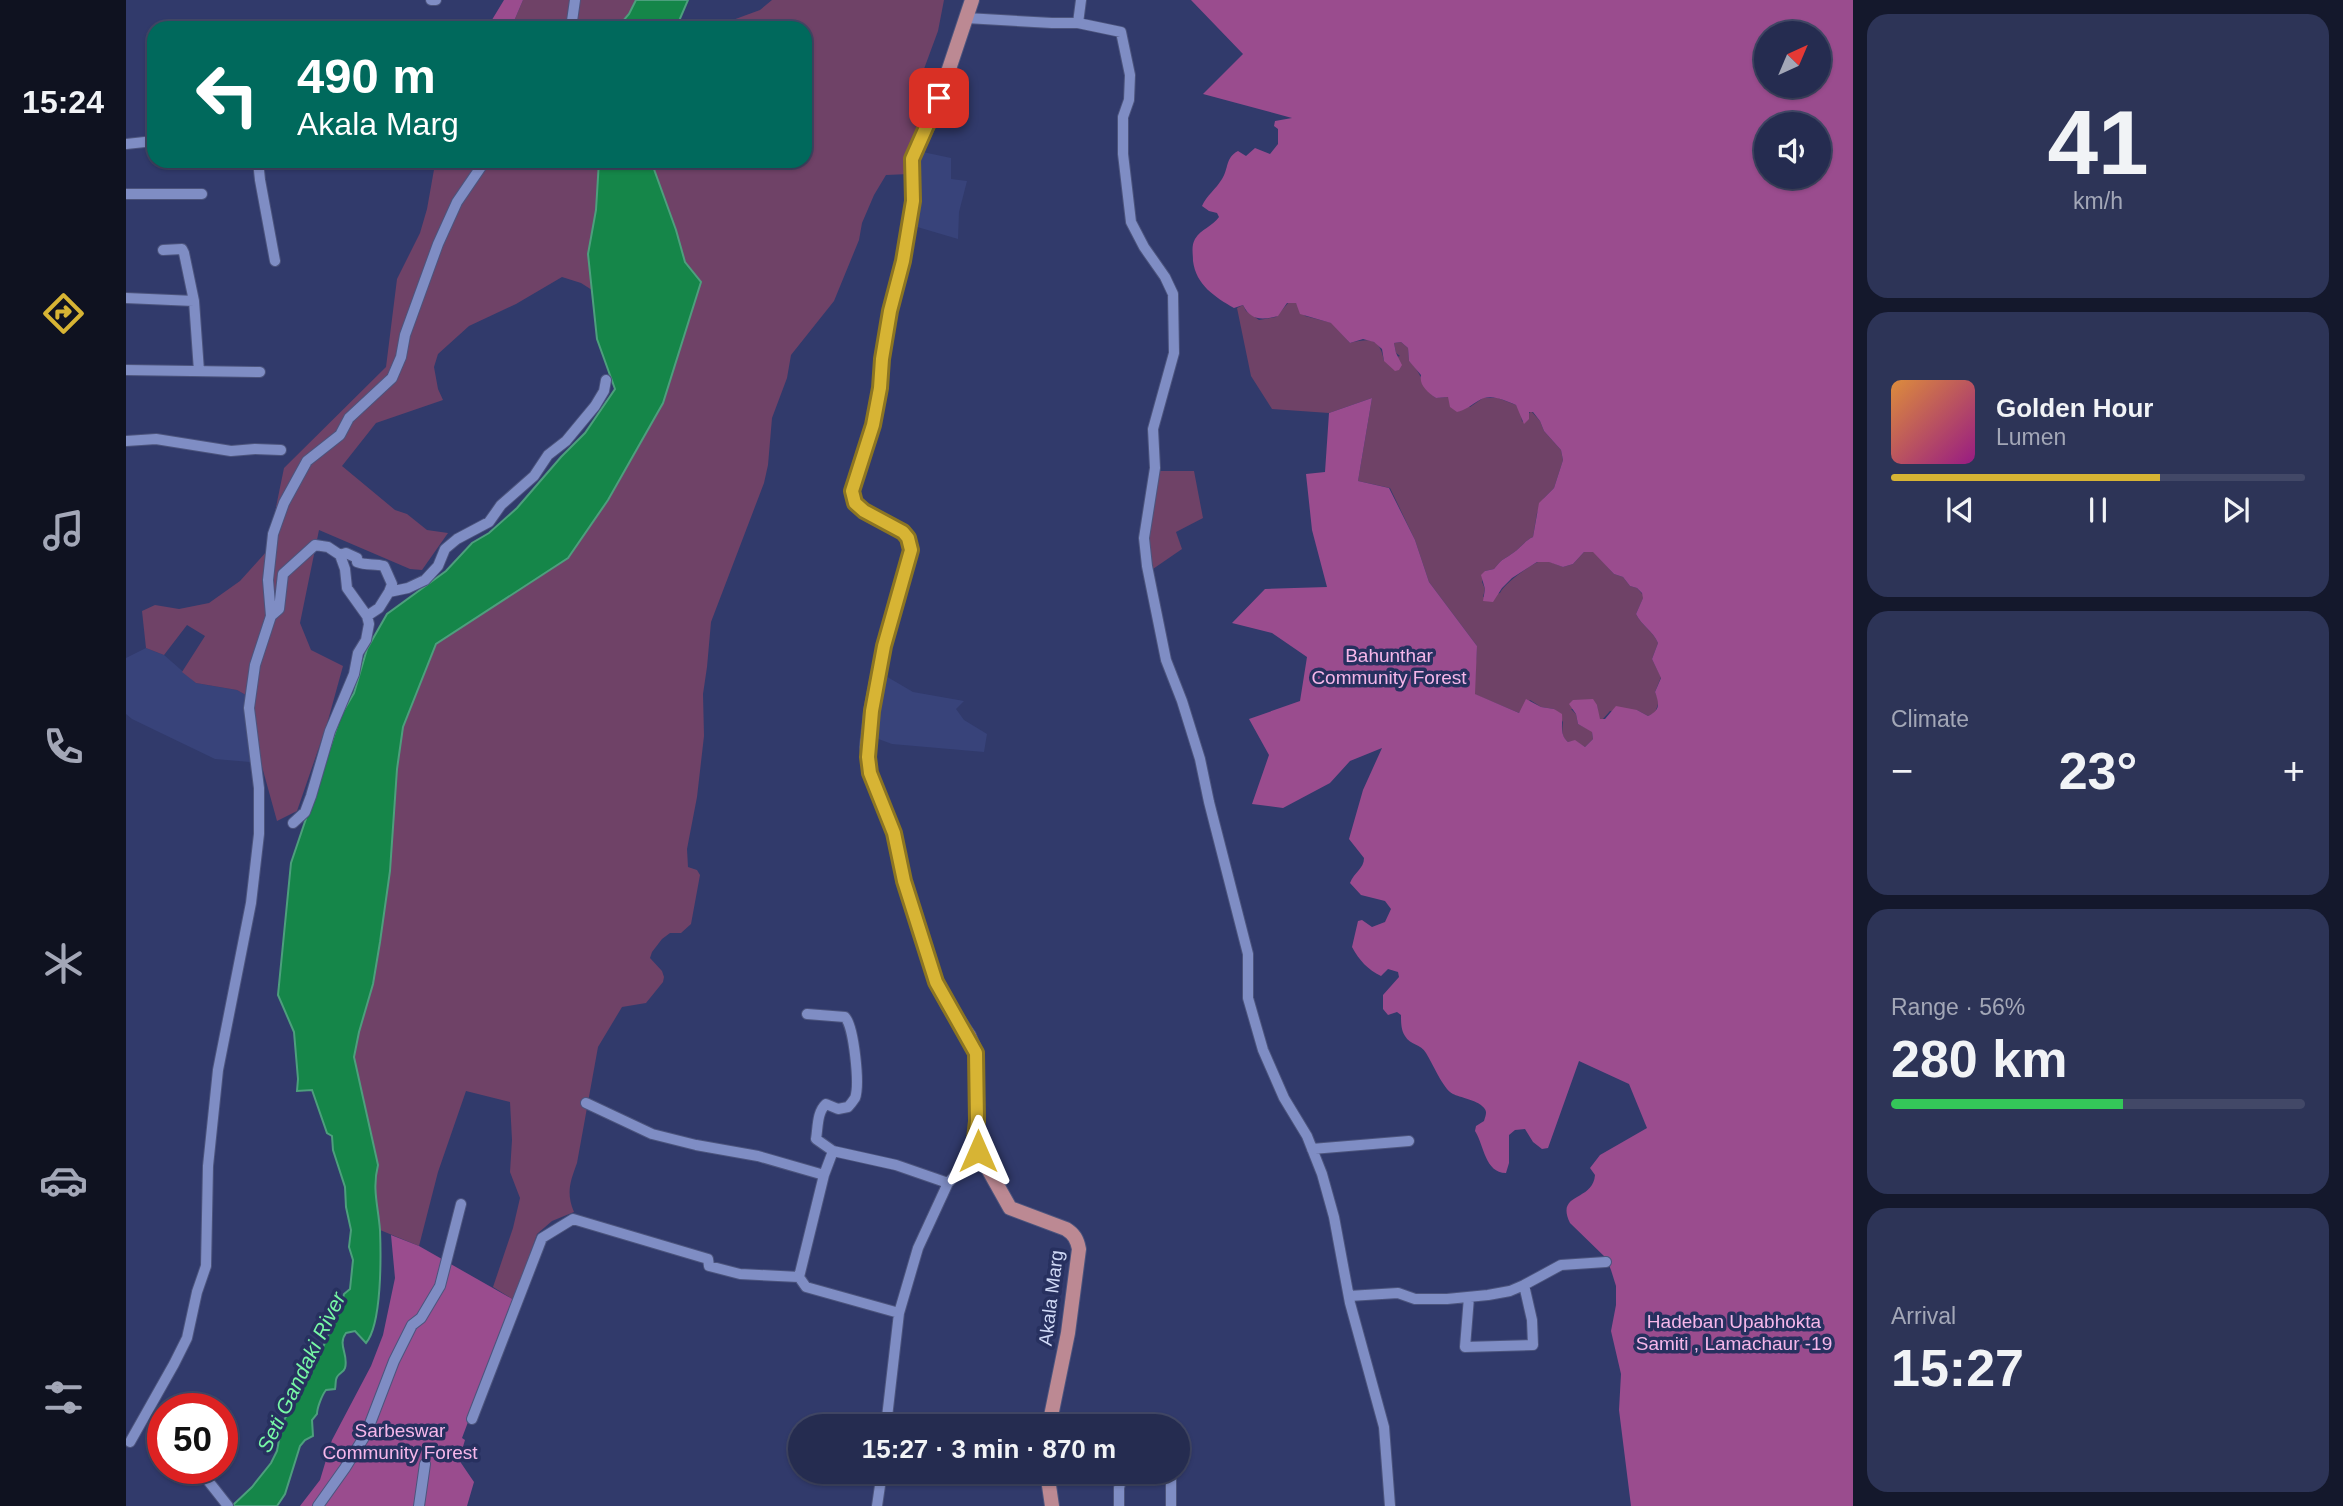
<!DOCTYPE html>
<html lang="en">
<head>
<meta charset="utf-8">
<style>
	body { margin:0; font-family:Helvetica,sans-serif; background:#2d3457; color:#f1f3f6; height:100vh; display:flex; flex-direction:column; font-size:26px; white-space:nowrap }
	* { box-sizing:border-box; margin:0 }
	p { font-size:23px; color:#a3a7b7 }
	.icon { flex:none; width:38px; height:38px; fill:none; stroke:currentColor; stroke-width:2; stroke-linecap:round; stroke-linejoin:round }
	.map { position:relative; flex:1; overflow:hidden }
	.details { display:flex; flex-direction:column; gap:14px; padding:14px; background:#14182c; width:490px }
	.details>* { flex:none }
	.banner { position:absolute; left:21px; top:21px; width:665px; height:147px; border-radius:21px; box-shadow:0 2px 5px #0004,0 0 0 2px #424867; background:#00695c; color:#fff; overflow:hidden }
	.needle { width:46px; rotate:44deg }
	.fabs { position:absolute; left:1628px; top:21px; display:grid; gap:14px }
	.fabs a { display:grid; place-items:center; width:77px; height:77px; border-radius:50%; background:#252c50; box-shadow:0 2px 5px #0004,0 0 0 2px #424867; font-size:35px }
	.speed { position:absolute; left:21px; top:1393px; display:flex; gap:14px; font-size:35px; font-weight:700; text-align:center }
	.speed>* { display:grid; place-content:center; width:91px; height:91px; border-radius:50%; background:#252c50; box-shadow:0 2px 5px #0004,0 0 0 2px #424867; line-height:1 }
	.speed .limit { border:10px solid #d22; background:#fff; color:#111 }
	.pin { position:absolute; display:grid; place-items:center; width:60px; height:60px; color:#fff; margin:-30px; border-radius:14px; box-shadow:0 4px 10px #0006 }
	.me { position:absolute; width:77px; margin:-38px; rotate:0deg; stroke-linejoin:round; filter:drop-shadow(0 0 5px #0008) }
	.turn { display:flex; align-items:center; gap:24px; height:147px; padding:0 35px; font-size:32px }
	.turn .icon { width:91px; height:91px; stroke-width:2.5 }
	.turn b { display:block; font-size:49px; line-height:60px }
	.big { font-size:52px; font-weight:800; line-height:1.1 }
	.details .card { flex:1; display:flex; flex-direction:column; justify-content:center; gap:10px; min-width:0; padding:0 24px; border-radius:21px; background:#2d3457 }
	.details .dial { align-items:center; gap:0 }
	.dial b { font-size:91px; line-height:1 }
	.song { display:flex; align-items:center; gap:21px }
	.cover { width:84px; height:84px; border-radius:10px; background:linear-gradient(135deg,hsl(30 70% 55%),hsl(310 70% 35%)) }
	.played { height:7px; border-radius:4px; background:linear-gradient(90deg,#d7b434 65%,#424867 65%) }
	.keys { display:flex; justify-content:space-around; direction:ltr }
	.heat { display:flex; justify-content:space-between; align-items:center; font-size:38px; direction:ltr }
	.charge { height:10px; border-radius:5px; background:linear-gradient(90deg,#34c759 56%,#424867 0) }
	.trip { position:absolute; left:662px; top:1414px; width:402px; height:70px; border-radius:35px; background:#252c50; box-shadow:0 2px 5px #0004,0 0 0 2px #424867; font-weight:800; line-height:70px; text-align:center }
	main { display:flex; flex:1; min-height:0 }
	.dock { display:flex; flex-direction:column; width:126px; justify-content:space-around; align-items:center; background:#0f1220; color:#a3a7b7 }
	.dock .icon { width:49px; height:49px }
	.dock .on { color:#d7b434 }
	.dock b { font-size:32px; color:#f1f3f6 }
	.map>svg:first-child { display:block }
	.built { fill:#38437a }
	.green { fill:#6f4267 }
	.forest { fill:#9a4c8e; fill-rule:evenodd }
	.water { fill:#158649; stroke:#4d9f7d; stroke-width:2 }
	.lines { fill:none; stroke-linecap:round; stroke-linejoin:round }
	.minor-casing { stroke:#4c547d; stroke-width:12 }
	.major-casing { stroke:#4c547d; stroke-width:16 }
	.minor { stroke:#7f8dc4; stroke-width:10 }
	.major { stroke:#bc8993; stroke-width:14 }
	.route-casing { stroke:#8c7522; stroke-width:18 }
	.route { stroke:#d7b434; stroke-width:12 }
	.labels { text-anchor:middle; dominant-baseline:central; stroke-width:7; stroke-linejoin:round; paint-order:stroke }
	.park-label { font-size:19px; fill:#f6b7ea; stroke:#27305f }
	.street-label { font-size:19px; fill:#d0d9f6; stroke:#27305f }
	.water-label { font-size:21px; font-style:italic; fill:#77f8a5; stroke:#27305f }
</style>
</head>
<body>
<main>
<nav class="dock">
<b>15:24</b>
<svg class="icon on" aria-label="directions" viewBox="0 0 24 24"><path d="M12 3l9 9-9 9-9-9zM9 14v-3h6M13 9l2 2-2 2"/></svg>
<svg class="icon" aria-label="music" viewBox="0 0 24 24"><path d="M9 18V5l10-2v13"/><circle cx="6" cy="18" r="3"/><circle cx="16" cy="16" r="3"/></svg>
<svg class="icon" aria-label="phone" viewBox="0 0 24 24"><path d="M5 4h4l2 5-3 2q2 4 5 5l2-3 5 2v4C11 20 4 13 5 4z"/></svg>
<svg class="icon" aria-label="climate" viewBox="0 0 24 24"><path d="M12 3v18M4 7l16 10M4 17L20 7"/></svg>
<svg class="icon" aria-label="car" viewBox="0 0 24 24"><path d="M5 17H2v-5l4-1 3-4h7l3 4 3 1v5h-3M9 17h6M6 11h13"/><circle cx="7" cy="17" r="2"/><circle cx="17" cy="17" r="2"/></svg>
<svg class="icon" aria-label="filters" viewBox="0 0 24 24"><path d="M4 7h16M4 17h16"/><circle cx="9" cy="7" r="2"/><circle cx="15" cy="17" r="2"/></svg>
</nav>
<div class="map">
<svg width="1727" height="1506" viewBox="0 0 1727 1506">
	<rect width="100%" height="100%" fill="#313a6b"/>
	<path class="built" d="M792,151L825,158V179L841,181L833,212L832,239L788,226Z
		M20,648L38,655L70,683L111,690L125,698L135,763L89,759L6,719L0,714V658Z
		M758,675L787,692L838,701L830,709L838,720L861,734L858,752L766,744L747,737Z"/>
	<path class="green" d="M397,0H510L503,14L491,28H385Z
		M646,0H818L812,31L788,96L785,110L802,117L783,174L760,175L748,195L736,223L733,240L708,301L665,355L661,378L646,418L642,465L638,483L585,622L581,667L577,694L578,736L571,797L561,849L562,867L571,870L574,875L565,924L555,933H544L536,939L526,952L524,958L536,971L538,977L537,982L520,1003L496,1007L472,1047L451,1163C444,1182 440,1193 448,1212L426,1221L411,1234L388,1300L367,1287L387,1228L394,1198L384,1172L386,1140L384,1102L340,1091L312,1172L293,1246L254,1230L248,1181L252,1165L228,1057L233,1032L247,984L254,942L264,871L271,769L277,727L309,644L442,558L482,500L537,402L575,282L559,262L550,230L525,161H679V28H585L634,10Z
		M340,161H473L470,210L462,254L466,290L455,283L436,277L390,304L343,326L312,354L308,367L312,389L317,400L250,423L216,466L269,510L281,514L301,530L322,533L296,570L284,569L193,530L174,623L185,650L217,666L201,724L171,811L151,821L135,763L125,698L111,690L70,683L56,672L79,636L61,625L38,655L20,648L16,611L29,605L53,609L83,603L114,581L141,551L158,468L260,367L271,279L294,233L301,209L309,164L336,165Z
		M1163,302L1170,303L1179,316L1206,323L1224,343C1244,338 1254,338 1258,361L1274,356L1270,353L1268,343L1275,342L1282,348L1283,361C1296,372 1297,389 1310,398L1322,397L1344,407L1357,398H1372L1390,405L1395,413L1396,422L1405,411L1414,421L1418,431L1435,450L1437,460L1428,488L1418,498L1411,513L1407,537C1398,541 1395,548 1387,553C1376,561 1378,557 1368,569L1359,571L1356,582L1359,589L1357,597L1374,593C1378,584 1406,563 1415,561C1422,560 1431,565 1437,567L1447,564L1458,552H1468L1488,574L1497,577L1504,586L1511,588L1518,596L1510,614C1516,626 1527,631 1532,643L1526,659L1535,677L1529,692L1533,701L1529,713L1522,716L1511,710L1484,711L1476,720L1472,718L1471,705L1445,709L1450,714L1452,724L1466,731L1467,739L1459,747L1449,741L1442,742C1435,736 1436,731 1437,722L1428,709L1415,707L1404,700L1393,713L1348,694L1351,646L1303,582L1289,540L1264,488L1232,481L1246,398L1203,413L1146,409L1125,376L1111,308L1117,305L1120,311L1133,320L1150,317Z
		M1032,471H1068L1077,518L1050,532L1056,549L1024,571L1022,524Z"/>
	<path class="forest" d="M378,0H397L385,28H361Z
		M1065,0H1727V1506H1505L1493,1410L1495,1374L1485,1331L1490,1305V1286L1485,1270L1480,1258L1444,1223C1429,1192 1467,1202 1469,1175L1464,1168L1474,1155L1521,1128L1503,1084L1453,1061L1422,1148L1416,1149L1407,1142L1399,1129L1389,1130L1383,1135V1163L1380,1173C1359,1173 1358,1145 1349,1131L1350,1126L1358,1121C1360,1114 1362,1111 1356,1106C1352,1101 1333,1097 1327,1094C1317,1089 1306,1062 1300,1053C1295,1044 1284,1045 1279,1036C1275,1030 1275,1022 1275,1015L1271,1012L1262,1015L1257,1009V995L1273,977L1272,972L1262,969L1255,976C1242,970 1233,960 1226,947L1232,921L1236,920L1246,927L1259,922L1265,909L1259,901L1235,895L1224,883C1228,872 1238,869 1238,858L1223,839L1237,790L1256,748L1224,761L1204,783L1157,808L1126,804L1143,755L1123,719L1174,701L1181,657L1146,633L1106,623L1139,589L1201,587L1186,530L1180,474L1199,472L1203,413L1246,398L1232,481L1263,488L1289,540L1303,582L1351,646L1349,694L1393,713L1400,699L1415,707L1428,709L1436,714C1437,725 1433,734 1442,742L1449,740L1459,747L1467,739L1466,732L1452,724L1450,714L1443,704L1447,700L1467,699L1471,705L1474,719H1479L1490,706L1511,710L1522,716C1535,710 1533,703 1529,692L1535,678L1526,659L1532,643C1527,631 1516,626 1510,614L1517,598L1516,593L1511,588L1504,586L1497,577L1488,574L1467,552H1458L1447,564L1437,567L1423,562H1411L1386,578L1376,588L1367,602L1357,601L1359,589L1355,575L1359,571L1368,569C1378,557 1376,561 1387,553C1395,548 1398,541 1407,537L1413,503L1428,488L1437,460L1435,450L1418,431L1414,421L1407,412H1403V419L1398,424L1390,405C1377,400 1364,393 1352,401C1344,406 1339,410 1331,412L1324,407L1322,397L1310,398C1301,392 1293,385 1295,375L1283,361L1282,348L1275,342L1268,343L1270,353L1276,365L1273,370L1269,371L1258,361L1256,349L1248,342L1237,339L1224,343L1205,323L1174,314L1170,303H1161L1152,316C1136,320 1125,321 1117,305L1108,308C1089,297 1070,285 1067,261C1067,253 1065,246 1069,239C1075,229 1087,226 1093,217L1091,213L1083,211L1076,206C1081,195 1090,189 1096,179C1103,168 1099,158 1112,151L1120,156L1129,148L1144,154L1152,144V129L1148,126L1149,121L1166,118L1077,94L1117,54ZM1640,33H1692V86H1640ZM1640,124H1692V177H1640Z
		M265,1235L293,1246L388,1300L336,1438L339,1440L333,1460L348,1482L341,1506H174L194,1480L206,1440L245,1366L257,1335L269,1278Z"/>
	<path class="water" d="M510,0H562L550,28H491L503,14Z
		M473,161H525L550,230L559,262L575,282L537,403L482,500L442,558L310,644L277,727L271,769L264,871L254,942L247,984L233,1032L228,1057L252,1165C246,1189 252,1205 254,1230C255,1256 256,1324 240,1343L229,1331L220,1333C211,1345 223,1354 219,1368C218,1372 213,1373 211,1377C209,1380 210,1385 209,1389L200,1390C196,1395 191,1408 191,1414L186,1420L187,1436L179,1440L174,1446L159,1494L151,1506H106L126,1487L145,1463L151,1451L156,1424L194,1354L215,1306L218,1294L224,1289L227,1260L223,1247L225,1230L220,1207L219,1187L207,1150L206,1136L201,1133L186,1090L171,1091L172,1079L168,1032L152,995L165,863L215,715L228,693L241,649L261,614L320,571L346,543L363,533L391,508L435,457L459,433L489,389L471,339L462,254L470,210Z"/>
	<g class="lines">
		<g class="minor-casing">
			<path id="minor" d="M305,0H310
				M840,18L926,23H952L995,32L1004,75L1003,100L997,117V154L1005,222L1018,247L1039,277L1047,294L1048,353L1027,429L1029,468L1018,538L1021,566L1040,660L1056,701L1074,759L1083,802L1122,954V998L1137,1050L1158,1098L1181,1136L1196,1174L1208,1217L1224,1303L1258,1427L1264,1506
				M952,23L955,0
				M445,28L449,0
				M0,144L28,141
				M132,161L134,180L149,261
				M0,194H76
				M37,250L56,249L58,253L68,301L73,371
				M0,298L68,301
				M0,370L134,372
				M0,441L30,439L105,451L129,449L155,450
				M214,555L220,553L231,558V562C241,566 249,563 258,566L266,584L263,592
				M145,616L153,609L157,574L189,545L202,547L214,555L219,569L221,588L241,616L243,624L240,640L232,653L228,674L204,731L185,796L179,812L167,823
				M241,616L253,608L263,592L282,588L299,580L312,566L319,549L331,539L363,522L375,505L408,476L422,455L440,441L469,406L478,391L480,380
				M681,1014L719,1017C728,1027 734,1085 729,1098C727,1101 725,1104 722,1107L712,1109L700,1104C691,1112 692,1127 690,1139L707,1151
				M460,1103L526,1134L570,1145L632,1156L698,1175L707,1151L770,1165L822,1183
				M1186,1149L1283,1141
				M673,1277L698,1175
				M1223,1296L1272,1293L1289,1299H1321L1362,1295L1384,1291L1398,1285L1435,1265L1480,1262
				M1343,1297L1339,1347L1407,1345L1406,1320L1398,1285
				M346,1419L416,1238L447,1219L582,1259L583,1266L614,1274L673,1277L680,1287L773,1313
				M760,1426L773,1313L792,1248L822,1183L852,1151
				M4,1442L48,1364L61,1338L71,1292L80,1266L82,1166L92,1070L125,903L133,834V788L123,708L129,665L145,616L142,580L147,534L158,503L181,461L214,435L223,418L266,378L275,357L279,335L312,244L331,202L359,161
				M72,1468L102,1506
				M192,1506L219,1468L240,1434L268,1361L286,1325L295,1318L314,1286L335,1204
				M293,1506L299,1464
				M751,1506L756,1472
				M993,1506V1488L997,1472
				M1045,1506V1472"/>
		</g>
		<g class="major-casing">
			<path id="major" d="M846,0L822,72L803,123L786,159L787,201L777,261L764,311L756,359L754,388L747,425L726,491C729,517 760,519 777,532L782,538L785,550L758,646L745,711L741,747L744,773L768,833L778,881L810,982L822,1005L843,1036L850,1053L851,1121L849,1139L852,1151L884,1208L940,1229C948,1234 951,1239 953,1249L942,1333L923,1426
				M921,1472L926,1506"/>
		</g>
		<use href="#minor" class="minor"/>
		<use href="#major" class="major"/>
	</g>
	<g class="lines">
		<g class="route-casing">
			<path id="route" d="M813,98L786,159L787,201L777,261L764,311L756,359L754,388L747,425L726,491L729,503L738,511L777,532L782,538L785,550L758,646L746,711L742,757L744,773L768,833L778,881L810,982L850,1053L851,1121L849,1139L852,1151"/>
		</g>
		<use href="#route" class="route"/>
	</g>
	<g class="labels">
		<g class="park-label">
			<text x="1263" y="655">Bahunthar<tspan x="1263" dy="22">Community Forest</tspan></text>
			<text x="1608" y="1321">Hadeban Upabhokta<tspan x="1608" dy="22">Samiti , Lamachaur -19</tspan></text>
			<text x="274" y="1430">Sarbeswar<tspan x="274" dy="22">Community Forest</tspan></text>
		</g>
		<g class="street-label">
			<text transform="translate(925 1298) rotate(-83)">Akala Marg</text>
		</g>
		<g class="water-label">
			<text transform="translate(175 1372) rotate(-64)">Seti Gandaki River</text>
		</g>
	</g>
</svg>
<div class="fabs">
<a><svg class="needle" viewBox="-14 -14 28 28"><path d="M0-13l5 13h-10z" fill="#e53935"/><path d="M0 13l5-13h-10z" fill="#a3a7b7"/></svg></a>
<a><svg class="icon" aria-label="sound" viewBox="0 0 24 24"><path d="M4 9h4l5-4v14l-5-4H4zM17 9q2 3 0 6"/></svg></a>
</div>
<div class="speed"><div class="limit">50</div></div>
<div class="pin" style="left:813px;top:98px;background:#d93025"><svg class="icon" aria-label="arrive" viewBox="0 0 24 24"><path d="M6 21V4h12l-3 4 3 4H6"/></svg></div>
<svg class="me" style="left:852px;top:1151px" viewBox="-20 -20 40 40"><path d="M0-17L14 15 0 8-14 15z" fill="#d7b434" stroke="#fff" stroke-width="4"/></svg>
<div class="trip">15:27 · 3 min · 870 m</div>
<div class="banner">
<div class="turn"><svg class="icon" aria-label="left" viewBox="0 0 24 24"><path d="M17 20v-9H6M10 6l-5 5 5 5"/></svg><div><b>490 m</b>Akala Marg</div></div>
</div>
</div>
<section class="details">
<div class="card dial"><b>41</b><p>km/h</p></div>
<div class="card">
<div class="song"><i class="cover"></i><div><b>Golden Hour</b><p>Lumen</p></div></div>
<div class="played"></div>
<div class="keys"><svg class="icon" aria-label="previous" viewBox="0 0 24 24"><path d="M18 5L8 12l10 7zM5 5v14"/></svg><svg class="icon" aria-label="pause" viewBox="0 0 24 24"><path d="M8 5v14M16 5v14"/></svg><svg class="icon" aria-label="next" viewBox="0 0 24 24"><path d="M6 5l10 7-10 7zM19 5v14"/></svg></div>
</div>
<div class="card"><p>Climate</p>
<div class="heat"><a>−</a><b class="big">23°</b><a>+</a></div>
</div>
<div class="card"><p>Range · 56%</p><b class="big">280 km</b><div class="charge"></div></div>
<div class="card"><p>Arrival</p><b class="big">15:27</b></div>
</section>
</main>
</body>
</html>
